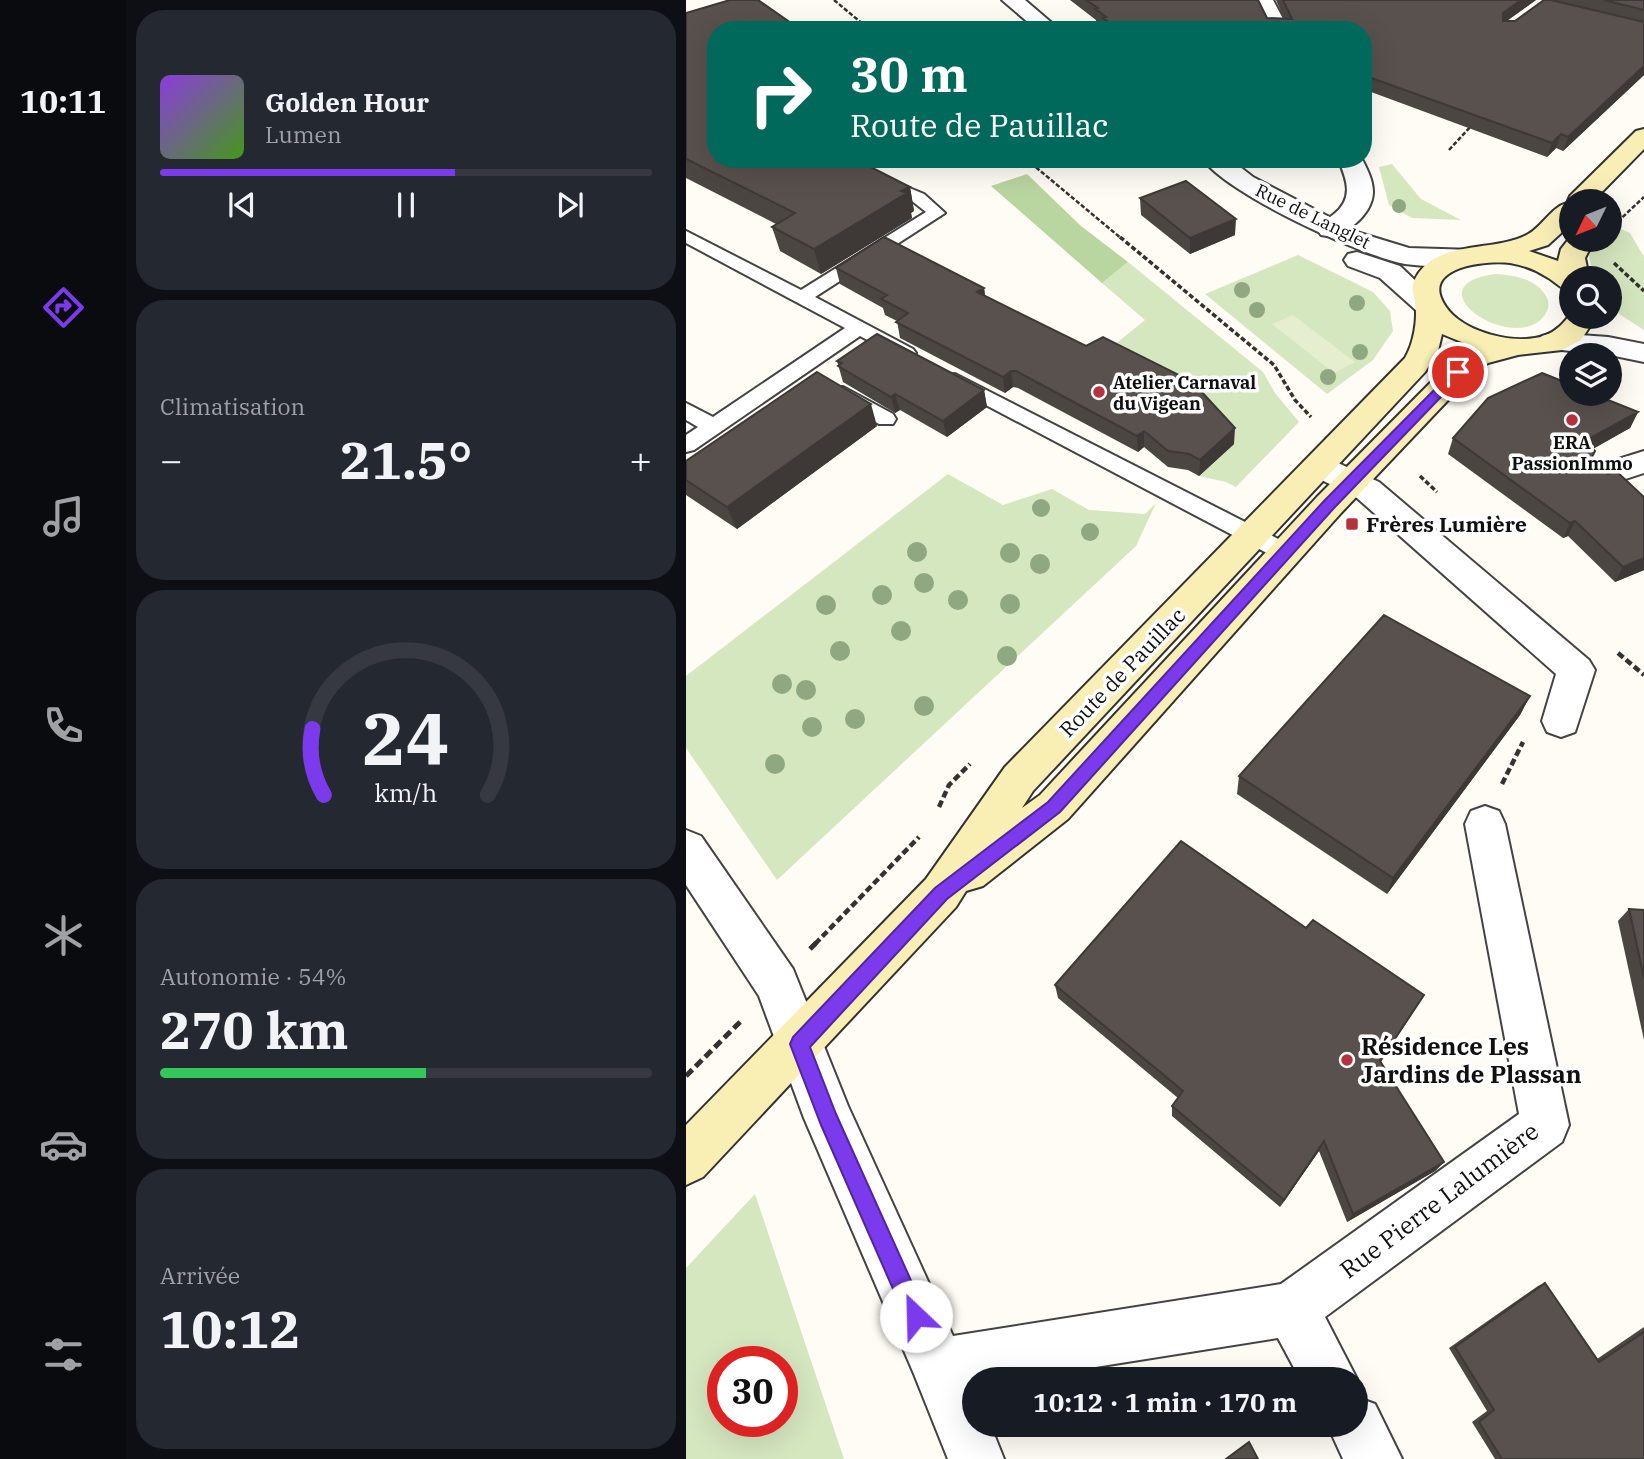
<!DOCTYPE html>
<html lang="fr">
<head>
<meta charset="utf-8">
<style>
	body { margin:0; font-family:"IBM Plex Serif",serif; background:#242831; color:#f1f3f6; height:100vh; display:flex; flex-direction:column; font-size:26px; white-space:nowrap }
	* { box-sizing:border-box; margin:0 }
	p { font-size:23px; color:#9ea1a6 }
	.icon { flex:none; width:38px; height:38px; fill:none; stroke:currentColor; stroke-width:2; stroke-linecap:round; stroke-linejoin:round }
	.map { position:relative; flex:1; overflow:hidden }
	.sheet { display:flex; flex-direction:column; gap:10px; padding:10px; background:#0d0f14; width:560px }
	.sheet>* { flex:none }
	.guide { position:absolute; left:21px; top:21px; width:665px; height:147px; border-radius:28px; box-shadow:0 7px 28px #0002; background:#00695c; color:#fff; overflow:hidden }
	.needle { width:46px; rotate:227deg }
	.buttons { position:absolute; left:873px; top:189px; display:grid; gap:14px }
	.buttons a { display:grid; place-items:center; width:63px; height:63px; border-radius:50%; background:#171b24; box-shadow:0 7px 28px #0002; font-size:35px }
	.speed { position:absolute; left:21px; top:1346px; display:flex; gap:14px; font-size:35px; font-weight:700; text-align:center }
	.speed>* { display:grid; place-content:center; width:91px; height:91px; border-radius:50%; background:#171b24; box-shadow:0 7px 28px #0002; line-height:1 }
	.speed .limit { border:10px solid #d22; background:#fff; color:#111 }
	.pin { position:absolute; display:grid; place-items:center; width:60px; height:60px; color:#fff; margin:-30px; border:4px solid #fff; border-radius:50%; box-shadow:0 2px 7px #0007 }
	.me { position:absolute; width:77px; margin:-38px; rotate:336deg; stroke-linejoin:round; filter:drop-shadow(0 0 5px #0008) }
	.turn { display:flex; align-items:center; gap:24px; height:147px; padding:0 28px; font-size:32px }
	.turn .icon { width:91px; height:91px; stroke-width:2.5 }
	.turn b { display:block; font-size:49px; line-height:60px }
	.big { font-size:52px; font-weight:800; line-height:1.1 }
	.sheet .widget { flex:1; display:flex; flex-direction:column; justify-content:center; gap:10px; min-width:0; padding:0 24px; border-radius:28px; background:#242831 }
	.sheet .dial { align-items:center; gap:0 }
	.dial svg { height:182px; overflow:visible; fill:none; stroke:#363941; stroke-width:7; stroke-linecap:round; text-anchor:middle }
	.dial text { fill:#f1f3f6; stroke:none }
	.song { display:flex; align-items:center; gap:21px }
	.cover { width:84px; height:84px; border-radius:10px; background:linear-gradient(135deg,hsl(270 70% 55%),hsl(100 70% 35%)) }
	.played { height:7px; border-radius:4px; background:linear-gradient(90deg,#7c3aed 60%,#363941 60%) }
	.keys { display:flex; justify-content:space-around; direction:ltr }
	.heat { display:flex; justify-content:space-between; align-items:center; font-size:38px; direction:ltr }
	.charge { height:10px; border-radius:5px; background:linear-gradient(90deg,#34c759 54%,#363941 0) }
	.trip { position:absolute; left:276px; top:1367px; width:406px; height:70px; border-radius:35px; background:#171b24; box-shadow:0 7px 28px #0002; font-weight:800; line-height:70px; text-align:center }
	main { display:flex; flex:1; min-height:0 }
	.menu { display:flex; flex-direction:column; width:126px; justify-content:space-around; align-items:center; background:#090b0e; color:#9ea1a6 }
	.menu .icon { width:49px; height:49px }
	.menu .selected { color:#7c3aed }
	.menu b { font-size:32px; color:#f1f3f6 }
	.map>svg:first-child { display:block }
	.green { fill:#d5e7bf; fill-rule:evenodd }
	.forest { fill:#bad6a0 }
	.pitch { fill:#e5efd0 }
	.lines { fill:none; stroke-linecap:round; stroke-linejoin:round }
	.service-casing { stroke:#434343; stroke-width:4 }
	.minor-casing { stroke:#434343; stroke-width:4 }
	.tertiary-casing { stroke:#434343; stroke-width:4 }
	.secondary-casing { stroke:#323232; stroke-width:4 }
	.path-far3 { stroke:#323232; stroke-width:2.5; stroke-dasharray:4.5 2; stroke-linecap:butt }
	.path-far2 { stroke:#323232; stroke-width:3.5; stroke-dasharray:5 2.5; stroke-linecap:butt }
	.path-far1 { stroke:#323232; stroke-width:4.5; stroke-dasharray:7 3.5; stroke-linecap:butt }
	.path { stroke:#323232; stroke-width:5; stroke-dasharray:9 4.5; stroke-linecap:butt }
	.service { fill:#fff; fill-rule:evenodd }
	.minor { fill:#fff; fill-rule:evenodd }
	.tertiary { fill:#fff; fill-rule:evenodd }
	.secondary { fill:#f9efb5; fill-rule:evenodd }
	.tree { fill:#8fa882 }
	.wall { fill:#4c4642 }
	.shaded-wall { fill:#3e3936 }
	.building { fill:#58514d; stroke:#3e3936; stroke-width:2 }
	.route { fill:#7c3aed; stroke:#51269a; stroke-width:2 }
	.poi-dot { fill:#b6323d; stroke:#fff; stroke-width:2.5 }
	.labels { text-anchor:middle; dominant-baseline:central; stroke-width:7; stroke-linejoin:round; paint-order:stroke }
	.far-street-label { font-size:18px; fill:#101010; stroke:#fff }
	.far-poi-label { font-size:18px; font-weight:bold; fill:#101010; stroke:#fff; text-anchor:start }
	.poi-label { font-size:21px; font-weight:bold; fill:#101010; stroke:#fff; text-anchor:start }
	.street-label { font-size:21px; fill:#101010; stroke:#fff }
	.near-poi-label { font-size:24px; font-weight:bold; fill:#101010; stroke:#fff; text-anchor:start }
	.near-street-label { font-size:24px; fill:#101010; stroke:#fff }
</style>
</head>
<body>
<main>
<nav class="menu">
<b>10:11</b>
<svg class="icon selected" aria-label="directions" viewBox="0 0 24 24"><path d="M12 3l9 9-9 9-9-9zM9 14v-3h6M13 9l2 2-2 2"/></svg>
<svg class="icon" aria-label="music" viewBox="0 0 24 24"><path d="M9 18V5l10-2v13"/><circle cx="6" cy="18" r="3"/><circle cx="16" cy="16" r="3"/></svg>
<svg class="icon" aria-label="phone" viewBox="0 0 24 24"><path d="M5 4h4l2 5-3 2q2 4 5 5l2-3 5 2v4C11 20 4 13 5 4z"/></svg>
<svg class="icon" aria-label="climate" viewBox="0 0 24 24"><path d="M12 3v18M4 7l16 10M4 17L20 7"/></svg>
<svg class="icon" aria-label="car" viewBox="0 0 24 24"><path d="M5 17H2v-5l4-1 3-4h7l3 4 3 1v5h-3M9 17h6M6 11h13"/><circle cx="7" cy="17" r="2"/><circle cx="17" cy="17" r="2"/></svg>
<svg class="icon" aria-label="filters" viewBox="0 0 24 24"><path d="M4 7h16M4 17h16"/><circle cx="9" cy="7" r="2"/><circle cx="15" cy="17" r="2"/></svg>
</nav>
<section class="sheet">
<div class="widget">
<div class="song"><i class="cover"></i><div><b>Golden Hour</b><p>Lumen</p></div></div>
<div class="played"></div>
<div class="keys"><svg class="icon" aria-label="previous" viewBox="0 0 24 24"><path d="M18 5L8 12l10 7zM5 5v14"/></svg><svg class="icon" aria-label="pause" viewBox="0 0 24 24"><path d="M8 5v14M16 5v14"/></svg><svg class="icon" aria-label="next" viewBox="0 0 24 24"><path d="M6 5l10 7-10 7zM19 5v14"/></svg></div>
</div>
<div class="widget"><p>Climatisation</p>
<div class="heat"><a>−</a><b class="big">21.5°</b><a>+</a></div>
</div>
<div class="widget dial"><svg viewBox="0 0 100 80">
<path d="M14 69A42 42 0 1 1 86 69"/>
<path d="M14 69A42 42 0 0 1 9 40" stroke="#7c3aed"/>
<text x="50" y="56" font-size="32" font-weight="700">24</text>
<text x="50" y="72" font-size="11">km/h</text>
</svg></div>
<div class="widget"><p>Autonomie · 54%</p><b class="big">270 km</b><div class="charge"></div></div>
<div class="widget"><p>Arrivée</p><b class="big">10:12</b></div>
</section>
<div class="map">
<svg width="958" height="1459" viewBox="0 0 958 1459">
	<rect width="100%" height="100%" fill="#fefcf4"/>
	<path class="green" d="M706,164L735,199L775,220L726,218L703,205L693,167Z
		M924,224L944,233L958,257V330L933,314L924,303V278H908L901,248L907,240H924Z
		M612,255L687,292L704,311L707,331L687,360L641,394L519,294Z
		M442,262L577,372L589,393L613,422L550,487L540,482L513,476L547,444L417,354L459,320L416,283Z
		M809,274C826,275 847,278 858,293C863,299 864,306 860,313C833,359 721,286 809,274Z
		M262,474L317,505L366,489L403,510L459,514L470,503L450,546L91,880L0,748V676Z
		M69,1194L158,1459H0V1268ZM37,1362H96V1421H37Z"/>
	<path class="forest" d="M341,174L395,226L442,262L416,283L305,186Z"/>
	<path class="pitch" d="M607,315L669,362L648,373L586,324Z"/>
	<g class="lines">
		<g class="service-casing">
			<path id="service" d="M192,175L238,194L259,213L129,297L227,349L230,353L227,357H213L174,336L8,450L0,452V435L12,427L0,420V403L27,417L159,328L0,243V231L115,290L240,212L226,201L186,184L184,180L186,176Z
				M269,374L608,547L612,553L608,559L600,562L592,559L262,385L259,380L262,375Z
				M157,387L207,414L210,419L207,424H193L150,399L147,394L150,389Z"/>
		</g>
		<g class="minor-casing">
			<path id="minor" d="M567,0H587L603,30H582Z
				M652,159H676C681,169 687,180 687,192C687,215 656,240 635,235L631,229C636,222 642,219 648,214C668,198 661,180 652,159Z
				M958,451V473L915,487L904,484L899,476L904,468Z
				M635,455L693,482L903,660L909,670L889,732L875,737L861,732L856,721L870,674L671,498L624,474L619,466L624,458Z
				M799,806L813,811L819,824L883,1125L876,1142L639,1317L671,1379L670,1382V1379H614L592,1338L334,1379H289V1424H304L318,1459H262L228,1374L118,1118L73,996L0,885V830L15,836L107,969L162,1106L267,1336L595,1284L833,1114L779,824L785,811Z
				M670,1397L689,1404L716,1459H657L641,1424H670Z"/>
		</g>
		<g class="tertiary-casing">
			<path id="tertiary" d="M316,0H339L374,30H351Z
				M517,159H544L567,177L674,233L723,248L788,250L792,256L788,262C769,267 739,267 719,264C676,256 541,194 517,159Z
				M671,252L714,266L756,306L752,312L742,314L732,312L694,278L662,266L658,260L662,254Z
				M866,333L922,337L958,344V362L924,355L856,348L852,342L856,336Z"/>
		</g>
		<g class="secondary-casing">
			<path id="secondary" d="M958,129V149L907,201H886V223L862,245L843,251L872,261L875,249L886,235V240H908L899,258L903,278H886V292C874,289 869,281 859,276C848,269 836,265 824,263C799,260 732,267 760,307C778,333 829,345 858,336C871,331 878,323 886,312V317H910L895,340L876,350L832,355L802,363L782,379L655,513L382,819L297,886L280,891L270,907L17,1177L0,1185V1125L240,879L319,767L719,358C728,343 732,318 729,302C728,294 725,289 728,281C748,237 810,254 844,233C857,225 866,207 881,203L884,196L950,131ZM756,334L790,348L782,351L762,365L631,497L354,795L336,808L347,791L739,372L752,351Z"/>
		</g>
		<path class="path-far3" d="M148,0L184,30
			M763,150L786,125
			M340,159L436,239
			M927,226L958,197"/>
		<path class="path-far2" d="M434,237L588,365L609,400L625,417
			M928,263L958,291
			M734,476L751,492"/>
		<path class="path-far1" d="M932,653L958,675
			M816,784L837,742
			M253,807L263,785L284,764
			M129,944L233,837"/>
		<path class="path" d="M124,949L130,943
			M0,1076L55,1021"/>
		<use href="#service" class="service"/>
		<use href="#minor" class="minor"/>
		<use href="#tertiary" class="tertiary"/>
		<use href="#secondary" class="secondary"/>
	</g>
	<g class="tree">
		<circle cx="713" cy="206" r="7"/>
		<circle cx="556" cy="290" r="8"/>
		<circle cx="671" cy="303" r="8"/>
		<circle cx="571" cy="310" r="8"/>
		<circle cx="674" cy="352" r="8"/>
		<circle cx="642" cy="377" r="8"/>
		<circle cx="355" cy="508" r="9"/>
		<circle cx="404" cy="532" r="9"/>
		<circle cx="231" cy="552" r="10"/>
		<circle cx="324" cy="553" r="10"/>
		<circle cx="354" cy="564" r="10"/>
		<circle cx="238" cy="583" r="10"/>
		<circle cx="196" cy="595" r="10"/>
		<circle cx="272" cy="600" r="10"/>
		<circle cx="324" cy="604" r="10"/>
		<circle cx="140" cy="605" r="10"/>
		<circle cx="215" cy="631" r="10"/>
		<circle cx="154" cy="651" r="10"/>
		<circle cx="321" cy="656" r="10"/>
		<circle cx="96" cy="684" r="10"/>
		<circle cx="120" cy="690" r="10"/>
		<circle cx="238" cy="706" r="10"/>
		<circle cx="169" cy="719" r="10"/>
		<circle cx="126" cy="727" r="10"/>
		<circle cx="89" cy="764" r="10"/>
	</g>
	<path class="wall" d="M384,0H572L581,18L598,19L590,0H850L821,21H829L858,0H958V75L877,151L870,148L861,157L677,89V30H418V28L410,22V20Z
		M0,13L30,159L224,187L228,211L225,213L226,218L135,274L94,251L86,227L90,224L0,178Z
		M454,198L549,235L504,254L455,215Z
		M150,268L298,288L299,296L400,346L513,389L548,444L513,476L502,470L482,467L458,447L452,452L332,388L327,387L319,393L214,338L211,321L199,315L197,308L154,284Z
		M151,361L298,390L301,407L261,437L214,410L209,413L157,382Z
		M952,412L944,428L907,449L904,462L958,570L929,582L882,536L877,538L762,454L767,438Z
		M191,426L51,529L0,495V461Z
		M844,696L834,715L701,894L551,794L553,776Z
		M943,909L958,910V1040L932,921Z
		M369,985L730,1008L695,1062L758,1162L749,1171L661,1222L633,1151L594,1207L486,1116V1106L492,1098L372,998Z
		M859,1283L911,1359L958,1327V1459H809L786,1422L801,1411L763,1348L852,1286Z"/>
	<path class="shaded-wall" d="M835,0H850L813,26L817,13Z
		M958,66V75L877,151L882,137Z
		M875,134L870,148L861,157L866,143Z
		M224,187L228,211L225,213L226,218L135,274L128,249Z
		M550,219L549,235L504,254V238Z
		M298,288L300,304L291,292Z
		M325,371L327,387L319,393L317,377Z
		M298,390L301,407L261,437L257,421Z
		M209,394L214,410L209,413L205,397Z
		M185,404L191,426L51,529L41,507Z
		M952,412L944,428L892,457L899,441Z
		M549,428L548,444L513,476L514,460Z
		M458,431V447L452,452L451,436Z
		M889,521L882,536L877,538L884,523Z
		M958,558V570L929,582L937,567Z
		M844,696L834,715L701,894L707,878Z
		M638,1141L633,1151L594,1207L598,1200Z
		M758,1162L749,1171L661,1222L667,1214Z"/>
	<path class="building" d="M44,0H72L115,30H30V102L28,103L30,104V159H169L224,187L215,191L221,193L128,249L86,227L109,213L0,159V13Z
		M400,0H572L581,18L606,19L597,0H835L817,13V21H829L858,0H865L958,22V66L882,137L875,134L866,143L677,75V30H434L417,18L420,17L409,9L412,8Z
		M918,0H958V10Z
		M500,181L550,219L504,238L454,198Z
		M198,237L298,288L291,292L400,346L417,337L513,385V389L549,428L514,460L503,454L482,451L458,431L451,436L330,371H325L317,377L210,322L222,313L195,299L201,295L150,268Z
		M191,334L298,390L257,421L209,394L205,397L152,366L156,363L151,361Z
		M131,372L185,404L41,507L0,480V461Z
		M856,373L886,385V394H907L952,412L899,441L909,451L904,461L909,470L922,474L930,471L958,497V558L937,567L889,521L884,523L767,438L802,398Z
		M698,615L844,696L707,878L553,776Z
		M495,841L620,928L627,920L738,995L694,1061L758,1162L667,1214L638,1141L598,1200L486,1106L497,1091L369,985Z
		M943,909L958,910V978Z
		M859,1283L913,1362L958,1332V1459H816L793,1422L808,1410L769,1347Z
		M563,1442L572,1459H540Z"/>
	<path class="route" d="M772,369L778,372L776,375L648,508L374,812L261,899L124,1047L150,1114L241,1316L238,1323L230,1327L222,1323L135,1125L104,1044L107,1037L249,888L362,802L638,501L768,370Z"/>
	<g class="poi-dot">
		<circle cx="413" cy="392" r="7"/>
		<circle cx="886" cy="420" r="7"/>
		<rect x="659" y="517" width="14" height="14" rx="3.5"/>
		<circle cx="661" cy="1060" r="7"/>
	</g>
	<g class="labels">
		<g class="far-street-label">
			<text transform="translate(627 216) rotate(26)">Rue de Langlet</text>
		</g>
		<g class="far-poi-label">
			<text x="427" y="382">Atelier Carnaval<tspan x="427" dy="21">du Vigean</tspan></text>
			<text x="886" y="442" text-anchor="middle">ERA<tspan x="886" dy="21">PassionImmo</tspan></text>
		</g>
		<g class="poi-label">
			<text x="680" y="524">Frères Lumière</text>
		</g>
		<g class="street-label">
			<text transform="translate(436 672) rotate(-46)">Route de Pauillac</text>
		</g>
		<g class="near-poi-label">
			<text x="675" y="1046">Résidence Les<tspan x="675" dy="28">Jardins de Plassan</tspan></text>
		</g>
		<g class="near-street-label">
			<text transform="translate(753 1200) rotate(-37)">Rue Pierre Lalumière</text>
		</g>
	</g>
</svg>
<div class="buttons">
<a><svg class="needle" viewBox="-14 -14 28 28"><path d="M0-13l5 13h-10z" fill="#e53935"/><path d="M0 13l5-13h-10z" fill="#9ea1a6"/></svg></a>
<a><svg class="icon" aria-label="search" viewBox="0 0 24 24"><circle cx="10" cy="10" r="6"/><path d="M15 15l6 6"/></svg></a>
<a><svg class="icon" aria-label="layers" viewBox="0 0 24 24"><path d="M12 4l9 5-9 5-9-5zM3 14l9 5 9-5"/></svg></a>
</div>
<div class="speed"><div class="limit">30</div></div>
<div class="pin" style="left:772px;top:372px;background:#d93025"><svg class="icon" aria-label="arrive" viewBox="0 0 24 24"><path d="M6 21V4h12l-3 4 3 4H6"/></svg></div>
<svg class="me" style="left:230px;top:1316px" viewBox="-20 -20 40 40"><circle r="19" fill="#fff"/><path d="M0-13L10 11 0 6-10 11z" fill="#7c3aed"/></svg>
<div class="trip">10:12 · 1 min · 170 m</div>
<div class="guide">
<div class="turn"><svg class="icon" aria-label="right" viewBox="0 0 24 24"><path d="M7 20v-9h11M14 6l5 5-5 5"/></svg><div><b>30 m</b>Route de Pauillac</div></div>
</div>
</div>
</main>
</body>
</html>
